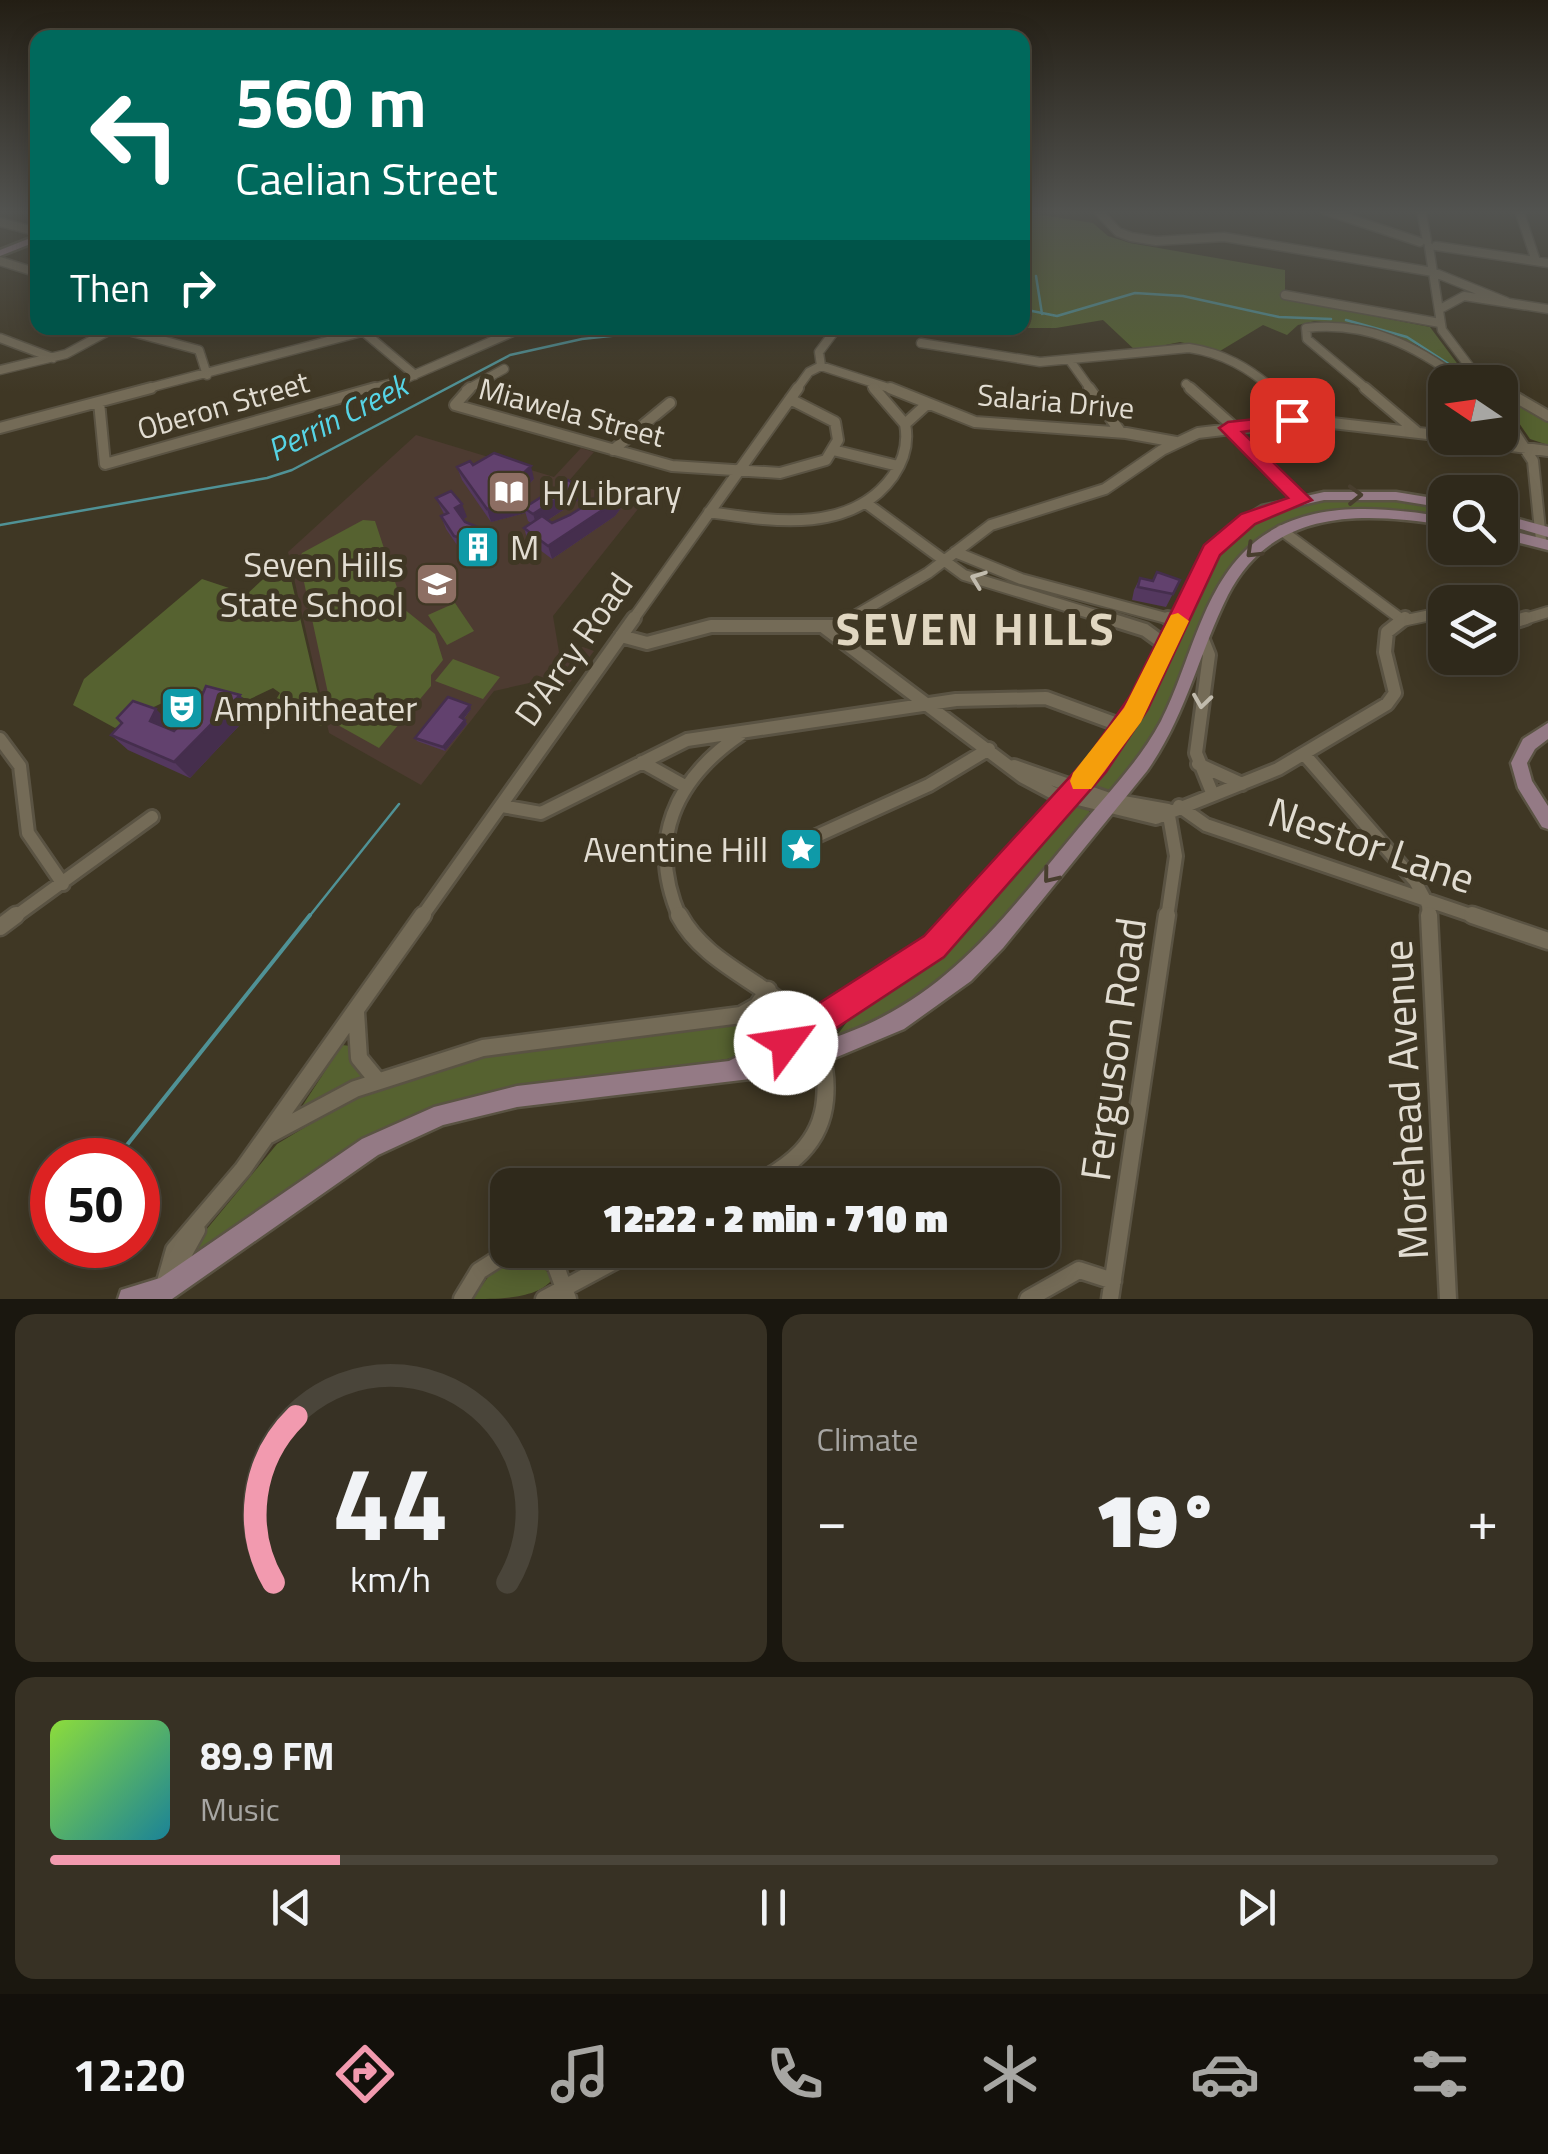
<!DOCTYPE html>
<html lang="en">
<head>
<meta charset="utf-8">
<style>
	body { margin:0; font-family:"Titillium Web",sans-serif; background:#373124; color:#f1f3f6; height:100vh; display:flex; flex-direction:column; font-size:38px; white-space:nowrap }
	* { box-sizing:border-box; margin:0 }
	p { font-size:32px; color:#a7a6a3 }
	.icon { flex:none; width:55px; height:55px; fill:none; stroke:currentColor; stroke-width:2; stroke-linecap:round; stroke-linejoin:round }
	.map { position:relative; height:1299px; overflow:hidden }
	.drawer { display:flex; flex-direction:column; gap:15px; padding:15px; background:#1a170f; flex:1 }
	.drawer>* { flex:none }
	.banner { position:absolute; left:30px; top:30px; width:1000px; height:305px; border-radius:20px; box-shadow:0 5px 25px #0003,0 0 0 2px #4a453a; background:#00695c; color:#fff; overflow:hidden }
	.needle { width:65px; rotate:283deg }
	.buttons { position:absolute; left:1428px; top:365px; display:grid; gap:20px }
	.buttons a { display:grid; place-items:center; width:90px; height:90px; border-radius:20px; background:#2f291b; box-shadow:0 5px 25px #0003,0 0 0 2px #4a453a; font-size:50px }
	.speed { position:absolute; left:30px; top:1138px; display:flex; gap:20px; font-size:50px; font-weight:700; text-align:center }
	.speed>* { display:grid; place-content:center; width:130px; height:130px; border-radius:50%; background:#2f291b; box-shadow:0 5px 25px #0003,0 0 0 2px #4a453a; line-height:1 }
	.speed .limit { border:15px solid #d22; background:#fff; color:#111 }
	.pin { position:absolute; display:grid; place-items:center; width:85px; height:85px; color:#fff; margin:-42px; border-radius:20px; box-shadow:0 5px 15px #0006 }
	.me { position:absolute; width:110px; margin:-55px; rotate:59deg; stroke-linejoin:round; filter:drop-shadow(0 0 8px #0008) }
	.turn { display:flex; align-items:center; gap:35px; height:210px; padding:0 40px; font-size:45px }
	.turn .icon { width:130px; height:130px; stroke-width:2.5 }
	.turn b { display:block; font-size:70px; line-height:85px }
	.then { display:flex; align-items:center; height:95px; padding:0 40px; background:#0003; gap:20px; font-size:38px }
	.big { font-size:75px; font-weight:800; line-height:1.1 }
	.drawer .tile { flex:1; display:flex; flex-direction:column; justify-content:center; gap:15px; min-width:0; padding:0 35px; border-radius:20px; background:#373124 }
	.drawer .dial { align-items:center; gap:0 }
	.dial svg { height:260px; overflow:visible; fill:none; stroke:#4a453a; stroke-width:7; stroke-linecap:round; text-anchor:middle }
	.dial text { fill:#f1f3f6; stroke:none }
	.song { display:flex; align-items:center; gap:30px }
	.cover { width:120px; height:120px; border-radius:15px; background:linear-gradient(135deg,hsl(90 70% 55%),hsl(190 70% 35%)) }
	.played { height:10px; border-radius:5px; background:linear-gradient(90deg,#f29aaf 20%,#4a453a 20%) }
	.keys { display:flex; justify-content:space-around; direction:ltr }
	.heat { display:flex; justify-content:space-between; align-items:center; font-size:55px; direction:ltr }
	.drawer .tiles { flex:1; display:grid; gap:15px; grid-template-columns:1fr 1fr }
	.tile:last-child { grid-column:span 2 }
	.trip { position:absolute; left:490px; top:1168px; width:570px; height:100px; border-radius:20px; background:#2f291b; box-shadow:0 5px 25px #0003,0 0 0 2px #4a453a; font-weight:800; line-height:100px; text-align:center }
	.tabs { display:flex; height:160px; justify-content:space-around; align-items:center; background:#13100b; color:#a7a6a3 }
	.tabs .icon { width:70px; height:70px }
	.tabs .selected { color:#f29aaf }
	.tabs b { font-size:45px; color:#f1f3f6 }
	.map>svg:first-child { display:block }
	.education { fill:#4d3b31 }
	.green { fill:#566230 }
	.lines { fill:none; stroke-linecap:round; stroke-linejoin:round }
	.stream-far1 { stroke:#509296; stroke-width:2.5 }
	.stream { stroke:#509296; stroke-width:4 }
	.street-far3-casing { stroke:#5a5343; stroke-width:11 }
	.street-far2-casing { stroke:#5a5343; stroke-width:14 }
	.street-far1-casing { stroke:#5a5343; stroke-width:18 }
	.street-casing { stroke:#5a5343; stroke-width:21 }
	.secondary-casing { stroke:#5a5343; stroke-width:5 }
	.street-far3 { stroke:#746b57; stroke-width:8 }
	.street-far2 { stroke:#746b57; stroke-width:10 }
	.street-far1 { stroke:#746b57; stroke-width:12 }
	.street { stroke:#746b57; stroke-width:16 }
	.secondary { fill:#947a85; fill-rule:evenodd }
	.wall { fill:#54385f }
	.shaded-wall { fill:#452e4d }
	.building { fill:#62416e; stroke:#452e4d; stroke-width:2.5 }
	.oneway { stroke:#483e2e }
	.oneway2 { stroke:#c1bbad }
	.route { fill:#e11d48; stroke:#92132f; stroke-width:2.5 }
	.slow { fill:#f59e0b }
	.labels { text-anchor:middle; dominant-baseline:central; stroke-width:10; stroke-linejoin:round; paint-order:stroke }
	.far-street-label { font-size:30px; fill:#e2ddd2; stroke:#3f3724 }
	.far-water-label { font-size:32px; font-style:italic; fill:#56d4e6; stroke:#3f3724 }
	.poi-label { font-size:35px; fill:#e2ddd2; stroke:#3f3724; text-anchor:start }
	.street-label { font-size:35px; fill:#e2ddd2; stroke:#3f3724 }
	.near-street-label { font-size:42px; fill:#e2ddd2; stroke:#3f3724 }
	.district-label { font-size:45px; font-weight:bold; letter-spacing:2.5px; fill:#e1d7c1; stroke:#3f3724 }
</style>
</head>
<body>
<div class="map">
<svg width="1548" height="1299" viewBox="0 0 1548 1299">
	<rect width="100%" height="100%" fill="#3f3724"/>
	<path class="education" d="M416,435L554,477L581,448L594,452L568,482L642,504L553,616L559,652L583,647L594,651L568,685L547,679L494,691L421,785L329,733L288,552Z"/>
	<path class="green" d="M1023,212L1093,223L1108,236L1130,243L1285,270V299L1430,327L1468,378L1423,347L1375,329L1315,321L1298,325L1287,335L1263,325L1220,351L1180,342L1136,351L1103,320L1056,328H1020Z
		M1500,395L1548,423V445L1530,439Z
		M1329,498H1400L1445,505V518C1380,507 1289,502 1241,557L1164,722L1112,795L1089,785L1211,556C1250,517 1276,508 1329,498Z
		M363,520L375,521L404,609L435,634L443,660L431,675V686L379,748L336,724L332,707L330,720L321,726L291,717L271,728L261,724L280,693L273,688L248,700C202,675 155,706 115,728L73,705L84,679L202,579L247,594L286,558L318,694L331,707L299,559L302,553Z
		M455,603L474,631L447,645L428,615Z
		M453,659L500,677L483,699L435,681Z
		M1068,803L1089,810L1090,815L985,948L873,1028L835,1038L858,1007Z
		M771,1020L779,1027L777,1038L733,1058L439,1106C348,1139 271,1205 192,1259L197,1241L277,1144L362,1093L462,1058Z
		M342,1045L351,1046L361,1078L297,1114Z
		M520,1256L538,1262L553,1278C540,1299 498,1299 472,1299L494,1269Z"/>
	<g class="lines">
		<path class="stream-far1" d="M1036,276L1042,314
			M1022,309L1057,316L1135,293L1183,296L1279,317L1331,319
			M1346,320L1407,337L1461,372
			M0,525L267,478L292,470L510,355L582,339L686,328
			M308,918L399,804"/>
		<path class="stream" d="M115,1160L310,915"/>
		<g class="street-far3-casing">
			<path id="street-far3" d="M1097,210L1118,232L1131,237L1156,241L1224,237L1433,272L1507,302
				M1324,210L1420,242
				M1421,210L1427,241
				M1519,210L1536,261
				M0,222L38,232
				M1436,246L1548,263
				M1429,247L1442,330L1481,382
				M0,261L38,273
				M1285,295L1440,323
				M1440,309L1464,296L1548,309
				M117,328L199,350L207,375
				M365,333L415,375
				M0,338L53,358
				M921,343L1040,362L1189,348C1223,353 1249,368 1274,390
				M1071,362L1091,390
				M821,366L895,390
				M821,366L819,352L837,328
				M0,370L66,354L114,328
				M1186,384L1193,390
				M872,386L876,390
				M1500,388L1504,390
				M141,390L377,328
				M366,390L400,381L522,328
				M466,390L504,369
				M796,390L809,372L821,366
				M1368,390L1307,339L1306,328C1368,321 1416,346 1464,382"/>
		</g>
		<g class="street-far2-casing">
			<path id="street-far2" d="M470,388L455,405L672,466L780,473L826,460L838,440L835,422L790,399
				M874,388L905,424
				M890,388L975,422L1126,433L1176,442
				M1089,388L1119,430
				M1190,388L1234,427
				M1272,388L1306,420
				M1365,388L1417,432
				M1500,388L1548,416
				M99,402L105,464L375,388
				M1500,411L1533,461L1541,540
				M0,428L151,388
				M1228,428L1302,500
				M1454,438L1548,451
				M613,450L670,403
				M833,450L898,466
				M866,503L964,575L1115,621
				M709,512C771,521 851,535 893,476C904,460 909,444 905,424L926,405
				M1281,530L1401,619
				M955,552L1021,579L1177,621
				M632,621L798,388
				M846,621L928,573L991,525L1105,489L1162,450L1198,433L1306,420L1445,436
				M1402,621L1445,612
				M1518,621L1548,612"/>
		</g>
		<g class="street-far1-casing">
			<path id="street-far1" d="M1107,618L1145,630L1167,646
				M1168,618L1178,621
				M1500,626L1526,618
				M825,628L1023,777L1053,793L1156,818L1278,769L1387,704L1395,693L1385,652L1387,632L1405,618
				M621,636L647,643L711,626H837L850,618
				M1203,640L1209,655L1196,753L1213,795
				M0,739L20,766L28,833L63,884
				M1304,754L1415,881L1428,905L1429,918
				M642,762L683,785
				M1198,764L1242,784
				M1014,766L1112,800L1168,810
				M502,806L541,813L687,740L956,700L1046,698L1125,727
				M1179,806L1206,825L1479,918
				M799,844L929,785L989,749
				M13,918L152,817
				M421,918L634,618
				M680,918C646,841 675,779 741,734
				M1167,918L1176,856L1168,810"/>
		</g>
		<g class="street-casing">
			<path id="street" d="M679,915C718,989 835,991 825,1100C821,1144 789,1167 754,1185
				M1429,915L1448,1299
				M1472,915L1548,941
				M0,927L16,915
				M356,1012L359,1058L377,1080
				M269,1135L355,1089L483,1048L741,1015L757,1006L768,990
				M532,1250L555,1264L568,1299
				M185,1277L182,1257L197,1230
				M163,1289L174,1250L243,1169L423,915
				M462,1299L479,1271L512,1250
				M544,1299L635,1250
				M1028,1299L1079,1270L1113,1281
				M1110,1299L1167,915"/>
		</g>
		<g class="secondary-casing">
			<path id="secondary" d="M38,235V241L0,256V250Z
				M1324,492H1396L1445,500V508L1396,500H1324L1271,512L1239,532L1215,558L1131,732L971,923L929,962L817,1037L797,1048C933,1017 994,930 1078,829C1107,794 1139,762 1161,721C1191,663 1202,585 1255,542C1307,499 1384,507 1445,517V525C1361,512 1273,508 1228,595C1198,655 1187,714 1147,771L1003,948L971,981L904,1029L825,1062L750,1079L517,1107L443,1125L378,1155L172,1299H118L121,1290L160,1278L362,1139L434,1107L517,1086L729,1061L803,1023L915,948L957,911L1119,722L1204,552L1229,526L1262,506Z
				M1500,514L1548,527V537L1500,523Z
				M1500,528L1548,540V550L1500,538Z
				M1548,723V739L1535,749L1527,763L1532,781L1548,806V829L1542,827L1518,788L1511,763L1523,739Z"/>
		</g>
		<use href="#street-far3" class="street-far3"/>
		<use href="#street-far2" class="street-far2"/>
		<use href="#street-far1" class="street-far1"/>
		<use href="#street" class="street"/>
		<use href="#secondary" class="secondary"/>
	</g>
	<path class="wall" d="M473,465L534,479L518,495L525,513L491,522L462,480L457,467Z
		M577,486L580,499L548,520L552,523L624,488L626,501L615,516L552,559L528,541L524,528L531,523L528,521L524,508Z
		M436,498L467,517L463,519L465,522L490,532L495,544L482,557L459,548L446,529L441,516L444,514Z
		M1140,578L1153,581L1180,580L1166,607L1132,600L1134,590Z
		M471,709L464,719L467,724L445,751L417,741L415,738Z
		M253,711L190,778L128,750L111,735L172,725L170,729L174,731Z"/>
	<path class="shaded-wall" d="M531,466L534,479L516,497L512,484Z
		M577,486L580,499L537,527L533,514Z
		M624,488L626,501L615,516L552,559L548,546Z
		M521,500L525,513L491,522L487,509Z
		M462,504L467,517L460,521L455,508Z
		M490,532L495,544L482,557L477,544Z
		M240,695L253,711L190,778L174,762Z
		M470,705L471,709L462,721L460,717Z
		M156,709L172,725L166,737L150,721Z
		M465,720L467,724L445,751L443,747Z"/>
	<path class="building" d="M494,453L531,466L512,484L521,500L487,509L457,467L470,461L473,465Z
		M568,480L577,486L533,514L524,508Z
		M607,483L624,488L613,503L548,546L524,528L542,516L552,523L570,515L592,501Z
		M451,491L462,504L455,508L465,522L490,532L477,544L454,536L441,516L448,513L436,498Z
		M1157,572L1180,580L1173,594L1138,587L1140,578L1153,581Z
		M206,686L240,695L174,762L111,735L122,723L117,718L133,701L156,709L150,721L174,731L197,708Z
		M448,697L470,705L460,717L465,720L443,747L415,738Z"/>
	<defs><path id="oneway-chevron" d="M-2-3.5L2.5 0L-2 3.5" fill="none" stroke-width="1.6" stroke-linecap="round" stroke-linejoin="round" transform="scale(2.5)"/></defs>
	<g class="oneway">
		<use href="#oneway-chevron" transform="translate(1355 495) rotate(-1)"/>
		<use href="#oneway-chevron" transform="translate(1253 551) rotate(136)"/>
		<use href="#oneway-chevron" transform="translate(1050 876) rotate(129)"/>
	</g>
	<g class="oneway2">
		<use href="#oneway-chevron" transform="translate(978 579) rotate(-159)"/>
		<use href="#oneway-chevron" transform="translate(1202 701) rotate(98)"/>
	</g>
	<linearGradient id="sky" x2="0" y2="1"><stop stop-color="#231e14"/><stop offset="0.54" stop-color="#525350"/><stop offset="1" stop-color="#525350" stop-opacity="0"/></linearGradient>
	<rect width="1548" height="392" fill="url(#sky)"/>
	<path class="route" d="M1292,415L1298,416V424L1242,432L1312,500L1255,524L1220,555L1148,709L1106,772L944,957L797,1054L786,1059L774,1054L770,1043L774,1032L924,936L1088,757L1130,696L1204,545L1241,514L1288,498L1219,428L1228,422Z"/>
	<path class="slow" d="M1178,613L1189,621L1141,722L1091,789H1073L1070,781L1073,773L1124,708L1171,615Z"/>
	<defs>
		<g id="library-square" transform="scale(2.25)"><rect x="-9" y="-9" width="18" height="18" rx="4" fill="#8d6e63" stroke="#3f3724"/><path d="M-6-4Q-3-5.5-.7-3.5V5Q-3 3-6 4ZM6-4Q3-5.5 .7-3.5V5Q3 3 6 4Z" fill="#fff"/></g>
		<g id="building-square" transform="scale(2.25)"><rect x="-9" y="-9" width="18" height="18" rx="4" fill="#0f9aa8" stroke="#3f3724"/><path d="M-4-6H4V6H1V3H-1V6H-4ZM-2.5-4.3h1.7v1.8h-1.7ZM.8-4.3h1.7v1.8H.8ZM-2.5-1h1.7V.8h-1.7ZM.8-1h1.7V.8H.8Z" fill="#fff"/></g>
		<g id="school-square" transform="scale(2.25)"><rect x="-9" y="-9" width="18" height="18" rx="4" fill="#8d6e63" stroke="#3f3724"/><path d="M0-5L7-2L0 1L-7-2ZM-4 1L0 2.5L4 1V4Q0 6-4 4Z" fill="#fff"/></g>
		<g id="theatre-square" transform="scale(2.25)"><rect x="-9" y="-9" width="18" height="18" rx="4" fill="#0f9aa8" stroke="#3f3724"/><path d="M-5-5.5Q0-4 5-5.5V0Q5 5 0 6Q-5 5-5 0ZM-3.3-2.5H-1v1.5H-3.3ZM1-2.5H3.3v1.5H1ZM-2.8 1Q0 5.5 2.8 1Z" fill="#fff"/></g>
		<g id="sight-square" transform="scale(2.25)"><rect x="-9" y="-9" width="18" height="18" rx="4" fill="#0f9aa8" stroke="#3f3724"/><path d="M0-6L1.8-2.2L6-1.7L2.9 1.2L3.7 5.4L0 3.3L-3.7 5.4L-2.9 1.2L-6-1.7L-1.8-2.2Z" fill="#fff"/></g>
	</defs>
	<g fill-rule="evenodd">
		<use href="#library-square" x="509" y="492"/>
		<use href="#building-square" x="478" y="547"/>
		<use href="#school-square" x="437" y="584"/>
		<use href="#theatre-square" x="182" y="708"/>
		<use href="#sight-square" x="801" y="849"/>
	</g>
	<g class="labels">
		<g class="far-street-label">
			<text transform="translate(1056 401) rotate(5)">Salaria Drive</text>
			<text transform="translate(223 405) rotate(-16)">Oberon Street</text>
			<text transform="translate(572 412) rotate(15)">Miawela Street</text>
		</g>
		<g class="far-water-label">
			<text transform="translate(337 417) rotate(-27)">Perrin Creek</text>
		</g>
		<g class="poi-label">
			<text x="542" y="492">H/Library</text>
			<text x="510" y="547">M</text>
			<text x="404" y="564" text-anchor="end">Seven Hills<tspan x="404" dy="40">State School</tspan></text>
			<text x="214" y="708">Amphitheater</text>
			<text x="768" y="849" text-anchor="end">Aventine Hill</text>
		</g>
		<g class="street-label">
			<text transform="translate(573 649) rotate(-55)">D'Arcy Road</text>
		</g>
		<g class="near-street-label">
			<text transform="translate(1372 844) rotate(19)">Nestor Lane</text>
			<text transform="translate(1112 1049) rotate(-82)">Ferguson Road</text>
			<text transform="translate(1404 1100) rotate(-93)">Morehead Avenue</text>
		</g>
		<g class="district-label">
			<text x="976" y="628">SEVEN HILLS</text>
		</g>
	</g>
</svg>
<div class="buttons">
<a><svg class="needle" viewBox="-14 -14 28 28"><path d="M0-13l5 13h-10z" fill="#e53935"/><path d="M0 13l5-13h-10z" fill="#a7a6a3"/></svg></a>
<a><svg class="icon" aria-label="search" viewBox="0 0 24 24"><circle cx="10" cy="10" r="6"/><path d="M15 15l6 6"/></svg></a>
<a><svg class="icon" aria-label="layers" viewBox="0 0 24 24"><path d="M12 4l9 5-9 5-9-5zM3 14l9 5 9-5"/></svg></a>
</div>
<div class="speed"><div class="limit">50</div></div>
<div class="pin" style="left:1292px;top:420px;background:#d93025"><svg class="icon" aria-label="arrive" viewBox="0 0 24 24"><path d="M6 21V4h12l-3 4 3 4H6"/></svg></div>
<svg class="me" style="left:786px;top:1043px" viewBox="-20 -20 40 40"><circle r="19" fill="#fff"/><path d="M0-13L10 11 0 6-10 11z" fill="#e11d48"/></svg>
<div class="trip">12:22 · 2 min · 710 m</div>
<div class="banner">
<div class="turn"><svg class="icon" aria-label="left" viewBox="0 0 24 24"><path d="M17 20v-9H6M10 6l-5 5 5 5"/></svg><div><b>560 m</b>Caelian Street</div></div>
<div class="then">Then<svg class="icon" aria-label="right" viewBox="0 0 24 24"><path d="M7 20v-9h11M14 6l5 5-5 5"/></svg></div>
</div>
</div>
<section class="drawer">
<div class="tiles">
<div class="tile dial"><svg viewBox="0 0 100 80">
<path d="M14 69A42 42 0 1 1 86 69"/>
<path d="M14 69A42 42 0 0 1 21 18" stroke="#f29aaf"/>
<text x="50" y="56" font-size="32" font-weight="700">44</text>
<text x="50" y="72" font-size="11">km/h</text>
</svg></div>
<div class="tile"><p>Climate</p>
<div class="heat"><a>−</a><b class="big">19°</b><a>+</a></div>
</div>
<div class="tile">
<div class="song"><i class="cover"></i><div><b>89.9 FM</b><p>Music</p></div></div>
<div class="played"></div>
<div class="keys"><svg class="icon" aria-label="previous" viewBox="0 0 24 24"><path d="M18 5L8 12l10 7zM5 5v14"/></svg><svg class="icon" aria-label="pause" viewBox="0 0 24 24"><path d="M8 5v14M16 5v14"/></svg><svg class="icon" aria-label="next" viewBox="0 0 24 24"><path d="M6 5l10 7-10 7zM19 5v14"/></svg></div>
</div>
</div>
</section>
<nav class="tabs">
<b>12:20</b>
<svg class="icon selected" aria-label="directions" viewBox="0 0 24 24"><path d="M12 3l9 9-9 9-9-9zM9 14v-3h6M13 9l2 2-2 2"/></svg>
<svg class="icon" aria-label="music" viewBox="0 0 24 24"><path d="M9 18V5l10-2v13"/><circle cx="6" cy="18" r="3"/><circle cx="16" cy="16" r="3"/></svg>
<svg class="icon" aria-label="phone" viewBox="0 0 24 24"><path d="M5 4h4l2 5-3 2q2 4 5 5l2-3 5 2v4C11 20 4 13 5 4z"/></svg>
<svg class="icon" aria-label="climate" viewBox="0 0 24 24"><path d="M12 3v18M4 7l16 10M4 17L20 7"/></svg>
<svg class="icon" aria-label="car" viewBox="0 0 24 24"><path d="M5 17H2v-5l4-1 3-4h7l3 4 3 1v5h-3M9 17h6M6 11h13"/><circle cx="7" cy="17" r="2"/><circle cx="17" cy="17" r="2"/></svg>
<svg class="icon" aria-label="filters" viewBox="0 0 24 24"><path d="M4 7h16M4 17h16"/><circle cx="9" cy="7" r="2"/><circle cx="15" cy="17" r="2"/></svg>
</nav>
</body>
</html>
